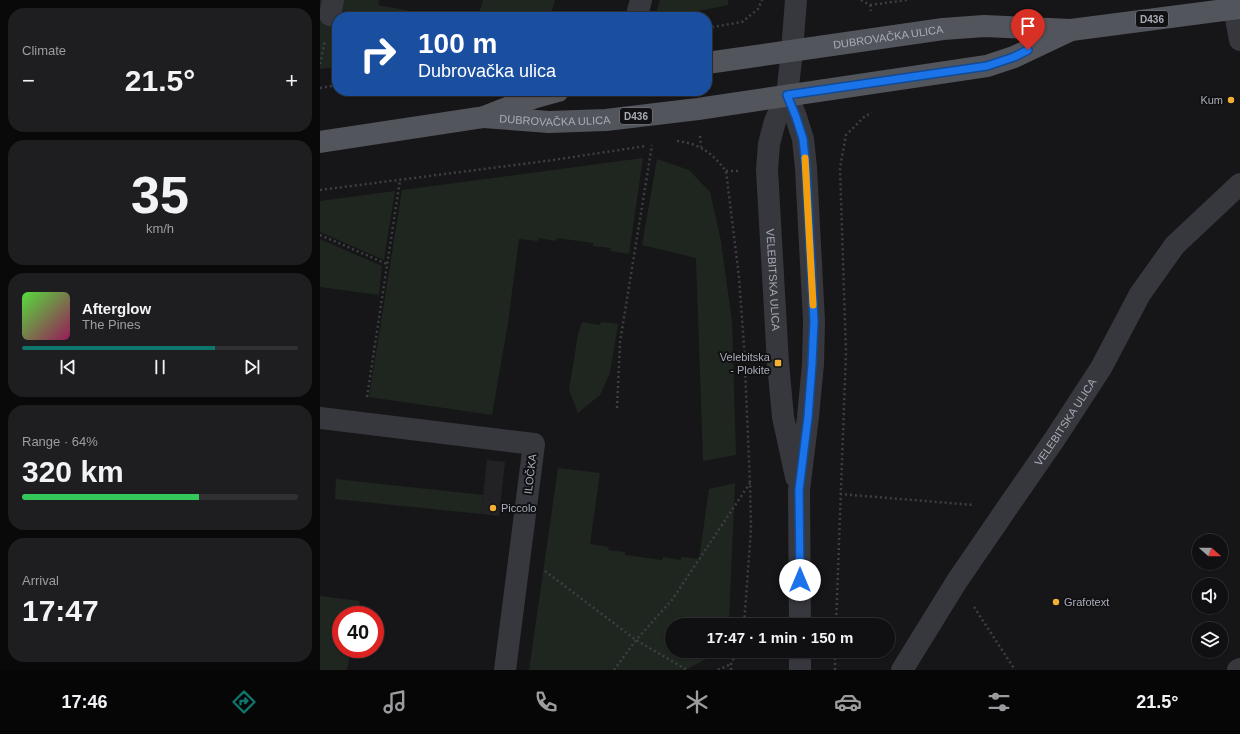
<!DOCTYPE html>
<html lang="en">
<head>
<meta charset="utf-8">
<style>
	body { margin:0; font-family:Helvetica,sans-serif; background:#1e1e20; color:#f1f3f6; height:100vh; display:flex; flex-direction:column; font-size:15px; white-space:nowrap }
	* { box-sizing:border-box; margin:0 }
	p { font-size:13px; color:#9c9d9f }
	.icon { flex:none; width:22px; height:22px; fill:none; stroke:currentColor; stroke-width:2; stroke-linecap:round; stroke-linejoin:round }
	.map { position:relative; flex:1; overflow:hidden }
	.drawer { display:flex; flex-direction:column; gap:8px; padding:8px; background:#09090a; width:320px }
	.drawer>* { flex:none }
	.top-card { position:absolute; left:12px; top:12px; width:380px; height:84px; border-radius:16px; box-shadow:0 1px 3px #0004,0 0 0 1px #303032; background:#1a4fa0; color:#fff; overflow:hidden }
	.needle { width:26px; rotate:111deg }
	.fabs { position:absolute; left:872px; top:534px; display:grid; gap:8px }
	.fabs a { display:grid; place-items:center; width:36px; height:36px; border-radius:50%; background:#101012; box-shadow:0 1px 3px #0004,0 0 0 1px #303032; font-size:20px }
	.speed { position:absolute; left:12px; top:606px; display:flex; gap:8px; font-size:20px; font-weight:700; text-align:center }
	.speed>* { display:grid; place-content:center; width:52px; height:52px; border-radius:50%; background:#101012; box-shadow:0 1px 3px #0004,0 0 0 1px #303032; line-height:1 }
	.speed .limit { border:6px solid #d22; background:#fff; color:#111 }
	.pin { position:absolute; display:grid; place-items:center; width:34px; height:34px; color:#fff; margin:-41px -17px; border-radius:50% 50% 50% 0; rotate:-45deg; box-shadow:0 0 4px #0007 }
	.pin .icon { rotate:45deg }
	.me { position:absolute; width:44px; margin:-22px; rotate:0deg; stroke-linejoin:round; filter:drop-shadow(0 0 3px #0008) }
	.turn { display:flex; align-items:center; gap:14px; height:84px; padding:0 20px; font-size:18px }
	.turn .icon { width:52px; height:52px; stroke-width:2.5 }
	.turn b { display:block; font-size:28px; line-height:34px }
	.big { font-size:30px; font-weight:600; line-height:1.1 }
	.drawer .widget { flex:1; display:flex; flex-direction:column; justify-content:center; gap:6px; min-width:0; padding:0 14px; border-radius:16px; background:#1e1e20 }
	.drawer .dial { align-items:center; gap:0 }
	.dial b { font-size:52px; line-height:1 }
	.song { display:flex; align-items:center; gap:12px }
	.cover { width:48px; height:48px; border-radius:6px; background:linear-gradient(135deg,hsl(110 70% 55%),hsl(330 70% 35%)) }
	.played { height:4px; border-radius:2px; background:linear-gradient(90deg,#0f766e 70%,#303032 70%) }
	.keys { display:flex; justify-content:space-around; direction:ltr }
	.heat { display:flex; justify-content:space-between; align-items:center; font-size:22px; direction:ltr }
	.charge { height:6px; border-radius:3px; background:linear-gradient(90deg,#34c759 64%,#303032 0) }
	.trip { position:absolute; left:345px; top:618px; width:230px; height:40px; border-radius:20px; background:#101012; box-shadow:0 1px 3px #0004,0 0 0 1px #303032; font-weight:600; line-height:40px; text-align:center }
	.tabs { display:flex; height:64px; justify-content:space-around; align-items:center; background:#060607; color:#9c9d9f }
	.tabs .icon { width:28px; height:28px }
	.tabs .active { color:#0f766e }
	.tabs b { font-size:18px; color:#f1f3f6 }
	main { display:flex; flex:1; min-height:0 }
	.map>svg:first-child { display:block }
	.built { fill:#222225 }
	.green { fill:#1e261f }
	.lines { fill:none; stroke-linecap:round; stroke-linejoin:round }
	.path { stroke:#3d3f44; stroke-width:2.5; stroke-dasharray:2 3; stroke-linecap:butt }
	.minor { stroke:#37383d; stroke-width:22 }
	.major { stroke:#53555c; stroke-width:22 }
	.route-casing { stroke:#114b97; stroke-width:10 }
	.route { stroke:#1a73e8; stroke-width:7 }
	.slow { stroke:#f59e0b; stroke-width:7 }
	.poi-dot { fill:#f2b134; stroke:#111113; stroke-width:1.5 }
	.labels { text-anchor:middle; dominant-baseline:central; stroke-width:4; stroke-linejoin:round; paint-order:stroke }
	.shield { fill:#111113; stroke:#7b7e86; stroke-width:1 }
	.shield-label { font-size:10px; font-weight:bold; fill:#a8adb8 }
	.street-label { font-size:11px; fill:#a8adb8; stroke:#111113 }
	.poi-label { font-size:11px; fill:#a8adb8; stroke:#111113; text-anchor:end }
</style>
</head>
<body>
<main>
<section class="drawer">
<div class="widget"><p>Climate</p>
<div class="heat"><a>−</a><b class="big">21.5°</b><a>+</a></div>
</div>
<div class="widget dial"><b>35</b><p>km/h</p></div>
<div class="widget">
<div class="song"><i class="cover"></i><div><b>Afterglow</b><p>The Pines</p></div></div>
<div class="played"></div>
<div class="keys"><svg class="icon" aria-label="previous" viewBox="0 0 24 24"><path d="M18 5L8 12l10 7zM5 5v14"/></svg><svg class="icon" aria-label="pause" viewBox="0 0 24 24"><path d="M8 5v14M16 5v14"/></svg><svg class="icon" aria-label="next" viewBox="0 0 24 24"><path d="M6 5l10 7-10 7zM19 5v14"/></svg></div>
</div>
<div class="widget"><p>Range · 64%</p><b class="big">320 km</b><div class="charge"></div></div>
<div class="widget"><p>Arrival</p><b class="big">17:47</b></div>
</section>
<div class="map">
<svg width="920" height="670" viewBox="0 0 920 670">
	<rect width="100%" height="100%" fill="#161618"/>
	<path class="built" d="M167,460L185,462L179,516L161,514Z"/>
	<path class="green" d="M0,0H59L58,5L123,17H17V67L0,69Z
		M163,0H235L230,17H158Z
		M340,0H408V5L349,17H335Z
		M323,158L309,254L290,251L291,248L273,246V243L237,238L236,241L218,238V241L199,239L188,323L172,415L49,397L82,190Z
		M337,159L369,170L390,192L401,241L412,322L416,455L383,461L376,258L322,245Z
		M75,191L64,260L0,232V201Z
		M0,239L62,266L59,295L0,287Z
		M262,322L280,325L281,322L298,324L290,373L280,395L258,413L249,390L258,334Z
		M238,468L280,473L270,544L289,547L288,550L305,552V555L342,560L343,557L361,560V557L379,559L389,489L415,483L409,619L407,625H352V651H397L396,654L365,670H209Z
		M16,479L163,495L161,514L15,499Z
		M0,596L40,601L37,615H21V649H31L27,670H0Z"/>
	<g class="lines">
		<path class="path" d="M541,0L550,5L551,11
			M550,5L587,0
			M387,28L422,22L438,9L442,0
			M0,64L5,41
			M0,88L17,85
			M380,136L381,147
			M357,141C381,144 392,153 406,171L419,277L424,346L430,483L431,529L424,625
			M406,171H419
			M0,190L226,161L325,146
			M0,235L67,264
			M47,397L80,180
			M297,408L300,342L332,145
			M520,494L654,505
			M225,571L316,640L367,670
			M654,607L695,670
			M516,625L526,352L520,168L526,135L545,116L552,113
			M294,670L316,640L352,600L430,483
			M398,670L411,664
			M411,670V664L417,651
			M515,670V651"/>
		<g class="minor">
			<path id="s1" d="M476,0L472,51L467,95L455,121L449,144L447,170L458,363L463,417L476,477"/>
			<path d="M914,8L920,40"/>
			<path d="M318,11L321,0"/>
			<path d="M10,15L13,0"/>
			<path d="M467,95L476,117L483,139L486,168L494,321L493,364L488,417L479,490L480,625"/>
			<path d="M0,418L214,444L185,670"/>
			<path d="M480,651V670"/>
			<path id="s2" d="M582,670L637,581L687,508L734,440L781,368L820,294L855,245L920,184"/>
			<path d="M918,670L920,669"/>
		</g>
		<g class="major">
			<path id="s3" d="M387,63L623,29L664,26L751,30L920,8"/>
			<path id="s4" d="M164,117L229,122L286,120L378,109L667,66L694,57L751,30"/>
			<path d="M0,142L164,117L213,98L238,91"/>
		</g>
	</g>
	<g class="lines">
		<g class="route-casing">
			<path id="route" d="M480,580L479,490L488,417L492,364L494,321L486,168L483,139L476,117L467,95L667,66L694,57L708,50"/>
		</g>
		<use href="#route" class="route"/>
		<path class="slow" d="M485,158L493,305"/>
	</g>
	<g class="poi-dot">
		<circle cx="911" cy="100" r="4"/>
		<rect x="454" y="359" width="8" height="8" rx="2"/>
		<circle cx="173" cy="508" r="4"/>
		<circle cx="736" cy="602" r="4"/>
	</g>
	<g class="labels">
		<g class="shield">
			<rect x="816" y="11" width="32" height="16" rx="3"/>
			<rect x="300" y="108" width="32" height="16" rx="3"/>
		</g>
		<g class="shield-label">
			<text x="832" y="19">D436</text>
			<text x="316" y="116">D436</text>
		</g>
		<g class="street-label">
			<text stroke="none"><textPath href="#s3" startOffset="183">DUBROVAČKA ULICA</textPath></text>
			<text stroke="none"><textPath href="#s4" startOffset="71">DUBROVAČKA ULICA</textPath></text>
			<text stroke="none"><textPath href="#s1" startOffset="284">VELEBITSKA ULICA</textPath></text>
			<text stroke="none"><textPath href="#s2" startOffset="297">VELEBITSKA ULICA</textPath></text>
			<text transform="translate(210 474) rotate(-83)">ILOČKA</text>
		</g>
		<g class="poi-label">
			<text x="903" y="100">Kum</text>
			<text x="450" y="357">Velebitska<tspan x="450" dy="13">- Plokite</tspan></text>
			<text x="181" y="508" text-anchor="start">Piccolo</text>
			<text x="744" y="602" text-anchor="start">Grafotext</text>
		</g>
	</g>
</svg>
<div class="fabs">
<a><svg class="needle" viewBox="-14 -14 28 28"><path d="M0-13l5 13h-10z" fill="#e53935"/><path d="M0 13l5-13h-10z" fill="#9c9d9f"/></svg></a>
<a><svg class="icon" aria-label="sound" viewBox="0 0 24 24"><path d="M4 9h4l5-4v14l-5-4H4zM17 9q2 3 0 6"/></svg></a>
<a><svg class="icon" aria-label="layers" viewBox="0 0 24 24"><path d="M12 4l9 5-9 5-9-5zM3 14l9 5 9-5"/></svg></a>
</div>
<div class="speed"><div class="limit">40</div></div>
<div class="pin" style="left:708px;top:50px;background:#d93025"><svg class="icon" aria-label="arrive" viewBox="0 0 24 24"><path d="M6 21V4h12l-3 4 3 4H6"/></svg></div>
<svg class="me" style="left:480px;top:580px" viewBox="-20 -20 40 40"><circle r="19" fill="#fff"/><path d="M0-13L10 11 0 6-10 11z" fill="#1a73e8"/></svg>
<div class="trip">17:47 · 1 min · 150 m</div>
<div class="top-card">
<div class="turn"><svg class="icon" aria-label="right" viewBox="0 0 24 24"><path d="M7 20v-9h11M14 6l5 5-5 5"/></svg><div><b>100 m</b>Dubrovačka ulica</div></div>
</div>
</div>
</main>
<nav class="tabs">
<b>17:46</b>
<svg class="icon active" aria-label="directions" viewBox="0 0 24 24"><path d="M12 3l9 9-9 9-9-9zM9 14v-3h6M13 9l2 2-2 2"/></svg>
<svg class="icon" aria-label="music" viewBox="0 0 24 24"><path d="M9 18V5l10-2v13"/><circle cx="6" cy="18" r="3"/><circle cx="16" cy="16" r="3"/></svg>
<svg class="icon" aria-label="phone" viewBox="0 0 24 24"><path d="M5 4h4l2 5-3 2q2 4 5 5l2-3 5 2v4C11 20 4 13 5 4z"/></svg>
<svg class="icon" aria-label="climate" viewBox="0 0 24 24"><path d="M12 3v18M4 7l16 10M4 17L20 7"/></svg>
<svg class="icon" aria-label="car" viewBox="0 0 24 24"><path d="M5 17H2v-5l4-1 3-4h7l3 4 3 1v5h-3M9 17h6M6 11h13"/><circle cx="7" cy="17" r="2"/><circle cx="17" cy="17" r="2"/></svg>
<svg class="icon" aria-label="filters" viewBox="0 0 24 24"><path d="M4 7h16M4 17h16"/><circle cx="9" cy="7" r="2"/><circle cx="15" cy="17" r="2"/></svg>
<b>21.5°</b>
</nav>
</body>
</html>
